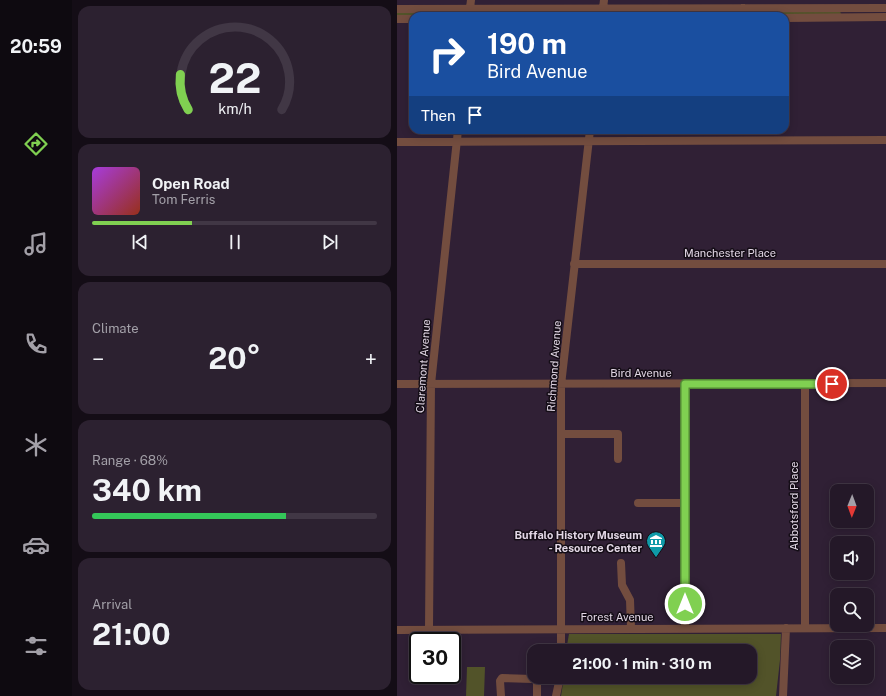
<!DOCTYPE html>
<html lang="en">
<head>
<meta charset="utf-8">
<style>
	body { margin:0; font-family:"Public Sans",sans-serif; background:#2c2130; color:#f1f3f6; height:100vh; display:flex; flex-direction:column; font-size:15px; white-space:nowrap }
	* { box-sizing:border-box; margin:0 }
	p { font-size:13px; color:#a3a0a8 }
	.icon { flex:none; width:22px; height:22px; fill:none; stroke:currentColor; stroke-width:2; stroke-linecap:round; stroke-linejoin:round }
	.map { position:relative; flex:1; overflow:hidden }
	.drawer { display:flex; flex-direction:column; gap:6px; padding:6px; background:#140d16; width:325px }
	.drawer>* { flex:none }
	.top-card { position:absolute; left:12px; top:12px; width:380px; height:122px; border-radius:12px; box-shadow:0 2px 10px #0003,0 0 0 1px #413745; background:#1a4fa0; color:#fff; overflow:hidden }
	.needle { width:26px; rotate:181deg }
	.fabs { position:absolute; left:433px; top:484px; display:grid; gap:8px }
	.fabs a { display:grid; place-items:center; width:44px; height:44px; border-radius:8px; background:#241828; box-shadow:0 2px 10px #0003,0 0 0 1px #413745; font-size:20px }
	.speed { position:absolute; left:12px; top:632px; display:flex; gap:8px; font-size:20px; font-weight:700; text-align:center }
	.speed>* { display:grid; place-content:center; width:52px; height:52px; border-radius:50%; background:#241828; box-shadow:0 2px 10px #0003,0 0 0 1px #413745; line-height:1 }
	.speed .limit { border:2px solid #111; border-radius:6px; background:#fff; color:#111 }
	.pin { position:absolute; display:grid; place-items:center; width:34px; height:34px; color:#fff; margin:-17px; border:2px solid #fff; border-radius:50%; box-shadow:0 1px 4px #0007 }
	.me { position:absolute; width:44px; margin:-22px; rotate:0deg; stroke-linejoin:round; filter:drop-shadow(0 0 3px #0008) }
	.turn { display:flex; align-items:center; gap:14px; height:84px; padding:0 12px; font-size:18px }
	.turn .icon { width:52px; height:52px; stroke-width:2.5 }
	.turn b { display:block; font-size:28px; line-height:34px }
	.then { display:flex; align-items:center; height:38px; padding:0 12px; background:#0003; gap:8px; font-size:15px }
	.big { font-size:30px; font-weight:700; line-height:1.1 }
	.drawer .tile { flex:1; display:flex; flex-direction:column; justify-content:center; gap:6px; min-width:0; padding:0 14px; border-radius:12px; background:#2c2130 }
	.drawer .dial { align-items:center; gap:0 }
	.dial svg { height:104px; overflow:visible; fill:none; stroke:#413745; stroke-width:7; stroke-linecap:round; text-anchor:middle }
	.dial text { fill:#f1f3f6; stroke:none }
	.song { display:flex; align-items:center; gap:12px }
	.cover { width:48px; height:48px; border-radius:6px; background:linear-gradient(135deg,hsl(280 70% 55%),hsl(10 70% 35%)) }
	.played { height:4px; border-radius:2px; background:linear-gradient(90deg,#80d051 35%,#413745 35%) }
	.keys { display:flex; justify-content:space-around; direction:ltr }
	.heat { display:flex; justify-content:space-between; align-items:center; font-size:22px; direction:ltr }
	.charge { height:6px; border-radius:3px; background:linear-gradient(90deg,#34c759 68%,#413745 0) }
	.trip { position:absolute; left:130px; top:644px; width:230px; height:40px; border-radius:12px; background:#241828; box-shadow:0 2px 10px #0003,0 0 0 1px #413745; font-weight:700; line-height:40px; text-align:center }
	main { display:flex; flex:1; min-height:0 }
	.dock { display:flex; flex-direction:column; width:72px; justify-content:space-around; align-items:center; background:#0e0a10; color:#a3a0a8 }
	.dock .icon { width:28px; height:28px }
	.dock .active { color:#80d051 }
	.dock b { font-size:18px; color:#f1f3f6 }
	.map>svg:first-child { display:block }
	.green { fill:#525329 }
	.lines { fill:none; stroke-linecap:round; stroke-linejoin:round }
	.minor { stroke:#734d3f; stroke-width:8 }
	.route-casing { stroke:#538735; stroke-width:10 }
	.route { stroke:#80d051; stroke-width:7 }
	.labels { text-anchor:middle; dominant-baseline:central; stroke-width:3; stroke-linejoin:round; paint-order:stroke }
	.street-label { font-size:11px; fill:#e2d7e5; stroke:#140d16 }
	.poi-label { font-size:11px; font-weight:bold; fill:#e2d7e5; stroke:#140d16; text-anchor:end }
</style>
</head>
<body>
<main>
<nav class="dock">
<b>20:59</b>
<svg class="icon active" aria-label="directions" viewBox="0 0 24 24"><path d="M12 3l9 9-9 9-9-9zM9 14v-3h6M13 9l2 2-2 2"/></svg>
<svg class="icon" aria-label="music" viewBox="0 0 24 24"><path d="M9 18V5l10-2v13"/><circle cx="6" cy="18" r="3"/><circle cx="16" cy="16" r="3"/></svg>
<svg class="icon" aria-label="phone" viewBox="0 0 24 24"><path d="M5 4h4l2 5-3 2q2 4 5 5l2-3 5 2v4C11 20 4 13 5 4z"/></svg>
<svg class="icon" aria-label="climate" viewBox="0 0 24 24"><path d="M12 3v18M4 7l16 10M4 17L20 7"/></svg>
<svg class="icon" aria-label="car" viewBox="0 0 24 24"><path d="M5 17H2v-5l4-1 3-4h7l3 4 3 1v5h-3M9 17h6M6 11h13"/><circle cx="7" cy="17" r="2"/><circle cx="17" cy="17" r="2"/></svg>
<svg class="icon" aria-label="filters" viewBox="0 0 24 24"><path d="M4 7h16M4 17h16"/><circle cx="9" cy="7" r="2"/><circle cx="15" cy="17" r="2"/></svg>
</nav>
<section class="drawer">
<div class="tile dial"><svg viewBox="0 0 100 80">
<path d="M14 69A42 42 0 1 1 86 69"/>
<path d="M14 69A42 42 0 0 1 8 42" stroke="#80d051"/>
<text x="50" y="56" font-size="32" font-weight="700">22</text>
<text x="50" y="72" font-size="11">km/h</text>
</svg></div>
<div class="tile">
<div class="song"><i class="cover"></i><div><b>Open Road</b><p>Tom Ferris</p></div></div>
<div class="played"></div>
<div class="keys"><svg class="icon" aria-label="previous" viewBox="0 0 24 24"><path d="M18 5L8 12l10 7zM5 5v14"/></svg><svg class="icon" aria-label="pause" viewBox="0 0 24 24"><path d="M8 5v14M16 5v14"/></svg><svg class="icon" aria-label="next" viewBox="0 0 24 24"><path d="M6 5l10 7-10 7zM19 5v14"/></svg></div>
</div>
<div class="tile"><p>Climate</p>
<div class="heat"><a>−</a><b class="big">20°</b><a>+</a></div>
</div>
<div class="tile"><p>Range · 68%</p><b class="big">340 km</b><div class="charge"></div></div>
<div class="tile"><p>Arrival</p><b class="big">21:00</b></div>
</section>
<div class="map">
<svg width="489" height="696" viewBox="0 0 489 696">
	<rect width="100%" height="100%" fill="#302035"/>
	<path class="green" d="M0,12L59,13L60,14L58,16H0Z
		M147,12H185L187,14L185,16H148Z
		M225,12H339V14L338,15H226Z
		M351,12H443L444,13L443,15H352Z
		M90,13H128V14L126,15L91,16Z
		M172,634H384L383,660L379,696H164L167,677H353V651H169Z
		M70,667H88L87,696H69Z"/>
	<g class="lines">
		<path class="minor" d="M346,8V16
			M0,9L489,8
			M72,16L74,0
			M205,16L207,0
			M388,18L489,17
			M0,19H16
			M0,142L489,140
			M177,264H489
			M0,384L489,383
			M164,434H221V459
			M241,503H288
			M224,563L225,585L233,600L234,628
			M288,627V384
			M408,627V384
			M32,629L34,384L61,130
			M0,630L489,628
			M164,651V385L193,130
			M104,696L103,681L105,678L136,679L140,681V696
			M159,696L163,677
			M386,696L389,628"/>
	</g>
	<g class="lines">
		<g class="route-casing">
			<path id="route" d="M288,604V384H435"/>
		</g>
		<use href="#route" class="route"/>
	</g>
	<defs>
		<g id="museum-pin" transform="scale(1)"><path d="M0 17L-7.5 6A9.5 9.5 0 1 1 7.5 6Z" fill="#0f9aa8" stroke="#140d16"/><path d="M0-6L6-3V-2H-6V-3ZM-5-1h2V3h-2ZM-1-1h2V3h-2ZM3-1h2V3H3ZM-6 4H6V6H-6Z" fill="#fff"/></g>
	</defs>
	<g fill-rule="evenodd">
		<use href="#museum-pin" x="259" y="541"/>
	</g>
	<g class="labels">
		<g class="street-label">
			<text x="333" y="253">Manchester Place</text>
			<text transform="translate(26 366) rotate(-86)">Claremont Avenue</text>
			<text transform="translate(157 366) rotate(-86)">Richmond Avenue</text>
			<text x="244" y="373">Bird Avenue</text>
			<text transform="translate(397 506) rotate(-90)">Abbotsford Place</text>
			<text x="220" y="617">Forest Avenue</text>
		</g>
		<g class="poi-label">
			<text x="245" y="535">Buffalo History Museum<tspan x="245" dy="13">- Resource Center</tspan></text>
		</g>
	</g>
</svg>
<div class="fabs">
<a><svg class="needle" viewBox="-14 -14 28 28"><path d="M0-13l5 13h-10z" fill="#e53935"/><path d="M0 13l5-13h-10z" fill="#a3a0a8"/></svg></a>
<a><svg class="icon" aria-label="sound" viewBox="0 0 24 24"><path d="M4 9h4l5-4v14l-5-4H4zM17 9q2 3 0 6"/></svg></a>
<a><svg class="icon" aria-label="search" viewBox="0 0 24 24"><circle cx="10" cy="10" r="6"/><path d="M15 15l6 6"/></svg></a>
<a><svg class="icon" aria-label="layers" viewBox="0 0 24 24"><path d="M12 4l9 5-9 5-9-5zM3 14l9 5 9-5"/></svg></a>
</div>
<div class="speed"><div class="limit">30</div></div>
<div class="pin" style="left:435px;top:384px;background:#d93025"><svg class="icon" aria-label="arrive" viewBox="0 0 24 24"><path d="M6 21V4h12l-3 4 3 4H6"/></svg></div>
<svg class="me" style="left:288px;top:604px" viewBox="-20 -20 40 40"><circle r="17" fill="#80d051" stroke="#fff" stroke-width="3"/><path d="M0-11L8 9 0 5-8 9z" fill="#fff"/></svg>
<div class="trip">21:00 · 1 min · 310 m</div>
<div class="top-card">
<div class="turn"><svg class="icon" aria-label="right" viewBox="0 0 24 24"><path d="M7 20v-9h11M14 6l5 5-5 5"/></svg><div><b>190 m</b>Bird Avenue</div></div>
<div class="then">Then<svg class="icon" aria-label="arrive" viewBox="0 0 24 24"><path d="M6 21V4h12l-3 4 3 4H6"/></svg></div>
</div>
</div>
</main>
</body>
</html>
